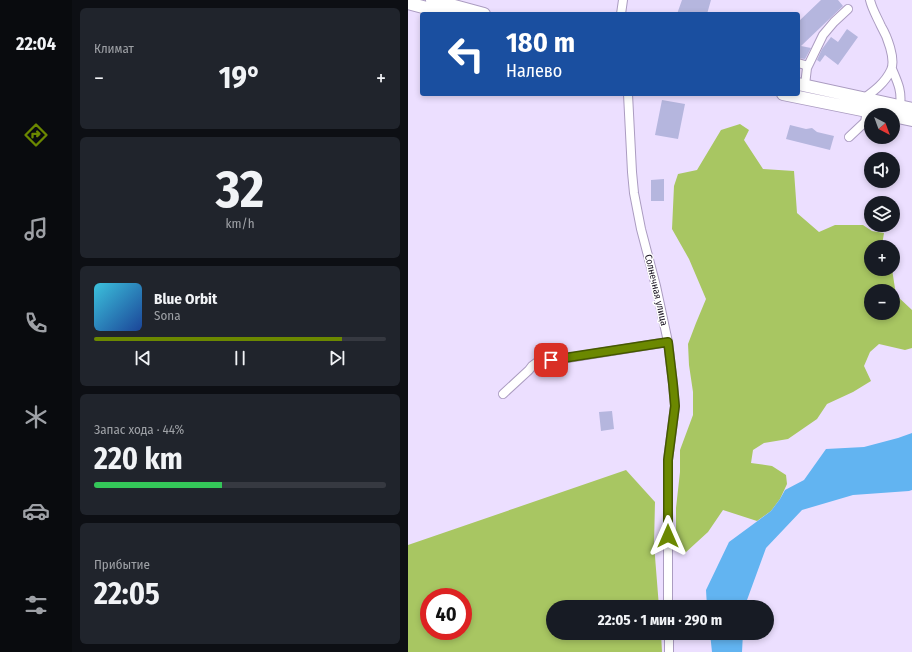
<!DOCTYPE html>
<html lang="ru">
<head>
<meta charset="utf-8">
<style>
	body { margin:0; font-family:"Fira Sans Condensed",sans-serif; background:#20242c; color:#f1f3f6; height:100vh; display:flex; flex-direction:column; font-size:15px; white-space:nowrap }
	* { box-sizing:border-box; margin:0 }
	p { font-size:13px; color:#9ea1a6 }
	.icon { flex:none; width:22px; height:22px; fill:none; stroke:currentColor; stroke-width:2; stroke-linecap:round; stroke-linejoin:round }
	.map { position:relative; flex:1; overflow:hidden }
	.side { display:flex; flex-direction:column; gap:8px; padding:8px; background:#0d0f14; width:336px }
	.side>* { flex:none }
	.top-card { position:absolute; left:12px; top:12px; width:380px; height:84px; border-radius:4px; box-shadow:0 2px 6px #0003; background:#1a4fa0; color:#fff; overflow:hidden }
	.needle { width:26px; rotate:139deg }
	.tools { position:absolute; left:456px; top:108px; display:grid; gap:8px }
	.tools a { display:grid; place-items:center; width:36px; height:36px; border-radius:50%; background:#171b24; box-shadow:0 2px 6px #0003; font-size:20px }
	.speed { position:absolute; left:12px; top:588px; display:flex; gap:8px; font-size:20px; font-weight:700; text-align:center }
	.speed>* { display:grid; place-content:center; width:52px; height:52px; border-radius:50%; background:#171b24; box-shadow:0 2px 6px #0003; line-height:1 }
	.speed .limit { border:6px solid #d22; background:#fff; color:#111 }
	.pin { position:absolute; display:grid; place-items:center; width:34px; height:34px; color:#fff; margin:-17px; border-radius:8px; box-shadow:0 2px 6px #0006 }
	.me { position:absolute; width:44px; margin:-22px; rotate:0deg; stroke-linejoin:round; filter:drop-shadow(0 0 3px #0008) }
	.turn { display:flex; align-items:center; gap:14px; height:84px; padding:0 20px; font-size:18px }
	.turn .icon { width:52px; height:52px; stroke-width:2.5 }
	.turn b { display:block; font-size:28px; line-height:34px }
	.big { font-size:30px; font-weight:700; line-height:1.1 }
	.side .tile { flex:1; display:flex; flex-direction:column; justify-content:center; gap:6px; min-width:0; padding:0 14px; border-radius:6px; background:#20242c }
	.side .dial { align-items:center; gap:0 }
	.dial b { font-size:52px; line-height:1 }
	.song { display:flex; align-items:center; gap:12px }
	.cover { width:48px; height:48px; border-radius:6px; background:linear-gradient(135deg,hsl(190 70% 55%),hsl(220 70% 35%)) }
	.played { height:4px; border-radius:2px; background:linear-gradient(90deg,#6b8800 85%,#363941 85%) }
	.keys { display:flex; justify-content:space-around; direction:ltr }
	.heat { display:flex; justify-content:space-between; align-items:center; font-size:22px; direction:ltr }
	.charge { height:6px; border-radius:3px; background:linear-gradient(90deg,#34c759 44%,#363941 0) }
	.trip { position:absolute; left:138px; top:600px; width:228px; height:40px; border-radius:20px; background:#171b24; box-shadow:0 2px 6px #0003; font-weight:700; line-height:40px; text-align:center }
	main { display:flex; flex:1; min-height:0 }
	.dock { display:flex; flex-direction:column; width:72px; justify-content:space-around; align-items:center; background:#090b0e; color:#9ea1a6 }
	.dock .icon { width:28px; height:28px }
	.dock .on { color:#6b8800 }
	.dock b { font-size:18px; color:#f1f3f6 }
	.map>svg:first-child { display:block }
	.green { fill:#a8c662; fill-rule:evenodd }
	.water { fill:#62b4f1 }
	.building { fill:#b5b6de }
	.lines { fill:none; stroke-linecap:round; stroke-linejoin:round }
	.minor-casing { stroke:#ab9cc1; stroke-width:10 }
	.highway-casing { stroke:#ab9cc1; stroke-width:14 }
	.minor { stroke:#fff; stroke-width:8 }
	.highway { stroke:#fff; stroke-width:12 }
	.route-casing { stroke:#465800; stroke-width:10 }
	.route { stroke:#6b8800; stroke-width:7 }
	.labels { text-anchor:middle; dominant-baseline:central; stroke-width:3; stroke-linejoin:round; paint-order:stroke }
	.street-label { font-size:10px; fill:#191321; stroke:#fff }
</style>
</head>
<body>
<main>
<nav class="dock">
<b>22:04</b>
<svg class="icon on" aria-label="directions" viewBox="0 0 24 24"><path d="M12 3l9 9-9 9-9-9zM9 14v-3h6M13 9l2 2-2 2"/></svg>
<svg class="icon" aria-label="music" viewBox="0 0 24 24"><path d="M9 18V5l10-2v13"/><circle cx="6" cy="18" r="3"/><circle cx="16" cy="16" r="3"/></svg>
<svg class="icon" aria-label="phone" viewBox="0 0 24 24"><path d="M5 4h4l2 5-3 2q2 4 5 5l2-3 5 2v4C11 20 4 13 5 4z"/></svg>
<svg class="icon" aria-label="climate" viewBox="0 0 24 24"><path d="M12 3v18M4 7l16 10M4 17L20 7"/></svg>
<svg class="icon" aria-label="car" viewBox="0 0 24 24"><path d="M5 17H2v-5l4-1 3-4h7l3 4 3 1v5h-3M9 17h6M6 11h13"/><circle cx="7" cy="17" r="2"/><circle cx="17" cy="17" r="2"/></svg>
<svg class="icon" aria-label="filters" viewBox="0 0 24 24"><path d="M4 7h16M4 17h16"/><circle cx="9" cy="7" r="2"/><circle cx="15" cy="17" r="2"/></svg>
</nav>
<section class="side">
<div class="tile"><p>Климат</p>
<div class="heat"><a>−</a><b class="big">19°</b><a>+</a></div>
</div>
<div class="tile dial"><b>32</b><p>km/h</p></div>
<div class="tile">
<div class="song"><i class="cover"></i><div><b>Blue Orbit</b><p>Sona</p></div></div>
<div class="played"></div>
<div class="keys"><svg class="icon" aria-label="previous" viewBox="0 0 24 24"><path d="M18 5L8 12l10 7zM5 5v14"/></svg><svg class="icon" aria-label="pause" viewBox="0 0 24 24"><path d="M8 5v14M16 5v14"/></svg><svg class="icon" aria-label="next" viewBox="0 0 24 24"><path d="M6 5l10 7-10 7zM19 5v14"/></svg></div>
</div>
<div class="tile"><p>Запас хода · 44%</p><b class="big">220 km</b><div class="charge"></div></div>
<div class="tile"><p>Прибытие</p><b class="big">22:05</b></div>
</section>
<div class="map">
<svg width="504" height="652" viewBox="0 0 504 652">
	<rect width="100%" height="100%" fill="#ecdfff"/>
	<path class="green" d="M332,124L341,130L336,140L355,169L386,171L389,213L411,232L427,225H455L464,231L476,233L474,245L475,247H463V269H484L488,295L504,310V348L497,350L471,344L462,352L456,366L463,381L445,392L419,404L409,419L380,439L356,443L345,450L343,463L364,466L378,475L379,484L372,499L363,511L349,521L315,510L300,532L277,553L268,544V508L272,472V450L285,415V392L281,365L280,344L288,323L298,299L281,259L264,229L266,186L270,174L289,170L313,130ZM463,291H485V313H463Z
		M218,470L247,502L246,544L251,607H145V633H253L254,652H0V545ZM21,597H55V631H21Z"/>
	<path class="water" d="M504,433V490L501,491L445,495L394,510L358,548L339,600L338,607H299L298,590L321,542L363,511L372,499L377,490L396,480L418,449L456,447L490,438Z
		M302,633H335L334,652H304Z"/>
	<path class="building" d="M274,0H303L299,14H269Z
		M413,0H430L435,6L393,46L403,48L397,59L390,58V22Z
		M439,29L450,37L430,65L417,55L412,62L409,60L414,49L423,37L430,42Z
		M254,100L277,104L270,139L247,135Z
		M382,125L398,129L404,128L409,132L426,136L422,150L378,139Z
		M256,179V201H243V180Z
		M204,411L206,429L193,431L191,412Z"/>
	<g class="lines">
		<g class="minor-casing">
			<path id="minor" d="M213,14L215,0
				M390,63L397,65L399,68L397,85
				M399,68L415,35L426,22L440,9
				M484,69C490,83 494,91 492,106
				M220,94L224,172L226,193L233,229L248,286L260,342L265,384L267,406L260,460V607
				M455,99C466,91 477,83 483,70C488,59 479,36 473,26C469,17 464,9 462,0
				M441,137L457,122L459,111
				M95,394L121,370L124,366L128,363L260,342
				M261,633V652"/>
		</g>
		<g class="highway-casing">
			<path id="highway" d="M24,0L76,14
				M0,3L41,14
				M390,84L504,109
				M375,94L479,115
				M485,116L504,120"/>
		</g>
		<use href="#minor" class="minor"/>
		<use href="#highway" class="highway"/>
	</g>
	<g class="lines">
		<g class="route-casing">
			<path id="route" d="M143,360L260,342L265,384L267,406L260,460V536"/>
		</g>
		<use href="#route" class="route"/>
	</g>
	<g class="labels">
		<g class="street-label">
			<text transform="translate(248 290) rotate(77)">Солнечная улица</text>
		</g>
	</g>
</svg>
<div class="tools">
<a><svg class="needle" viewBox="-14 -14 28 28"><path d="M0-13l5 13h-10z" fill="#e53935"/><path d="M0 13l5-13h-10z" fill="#9ea1a6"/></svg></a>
<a><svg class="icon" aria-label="sound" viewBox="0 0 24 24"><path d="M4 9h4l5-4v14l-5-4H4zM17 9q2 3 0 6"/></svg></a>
<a><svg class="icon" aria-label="layers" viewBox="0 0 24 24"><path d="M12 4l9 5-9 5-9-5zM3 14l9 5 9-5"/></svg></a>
<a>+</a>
<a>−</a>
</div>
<div class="speed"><div class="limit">40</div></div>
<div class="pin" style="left:143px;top:360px;background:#d93025"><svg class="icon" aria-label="arrive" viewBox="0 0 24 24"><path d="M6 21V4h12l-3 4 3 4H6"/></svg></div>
<svg class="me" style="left:260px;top:536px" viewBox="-20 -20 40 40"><path d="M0-17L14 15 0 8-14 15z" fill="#6b8800" stroke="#fff" stroke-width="4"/></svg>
<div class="trip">22:05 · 1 мин · 290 m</div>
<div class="top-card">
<div class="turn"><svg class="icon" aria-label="left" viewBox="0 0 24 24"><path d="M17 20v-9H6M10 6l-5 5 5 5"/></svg><div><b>180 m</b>Налево</div></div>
</div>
</div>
</main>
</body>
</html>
